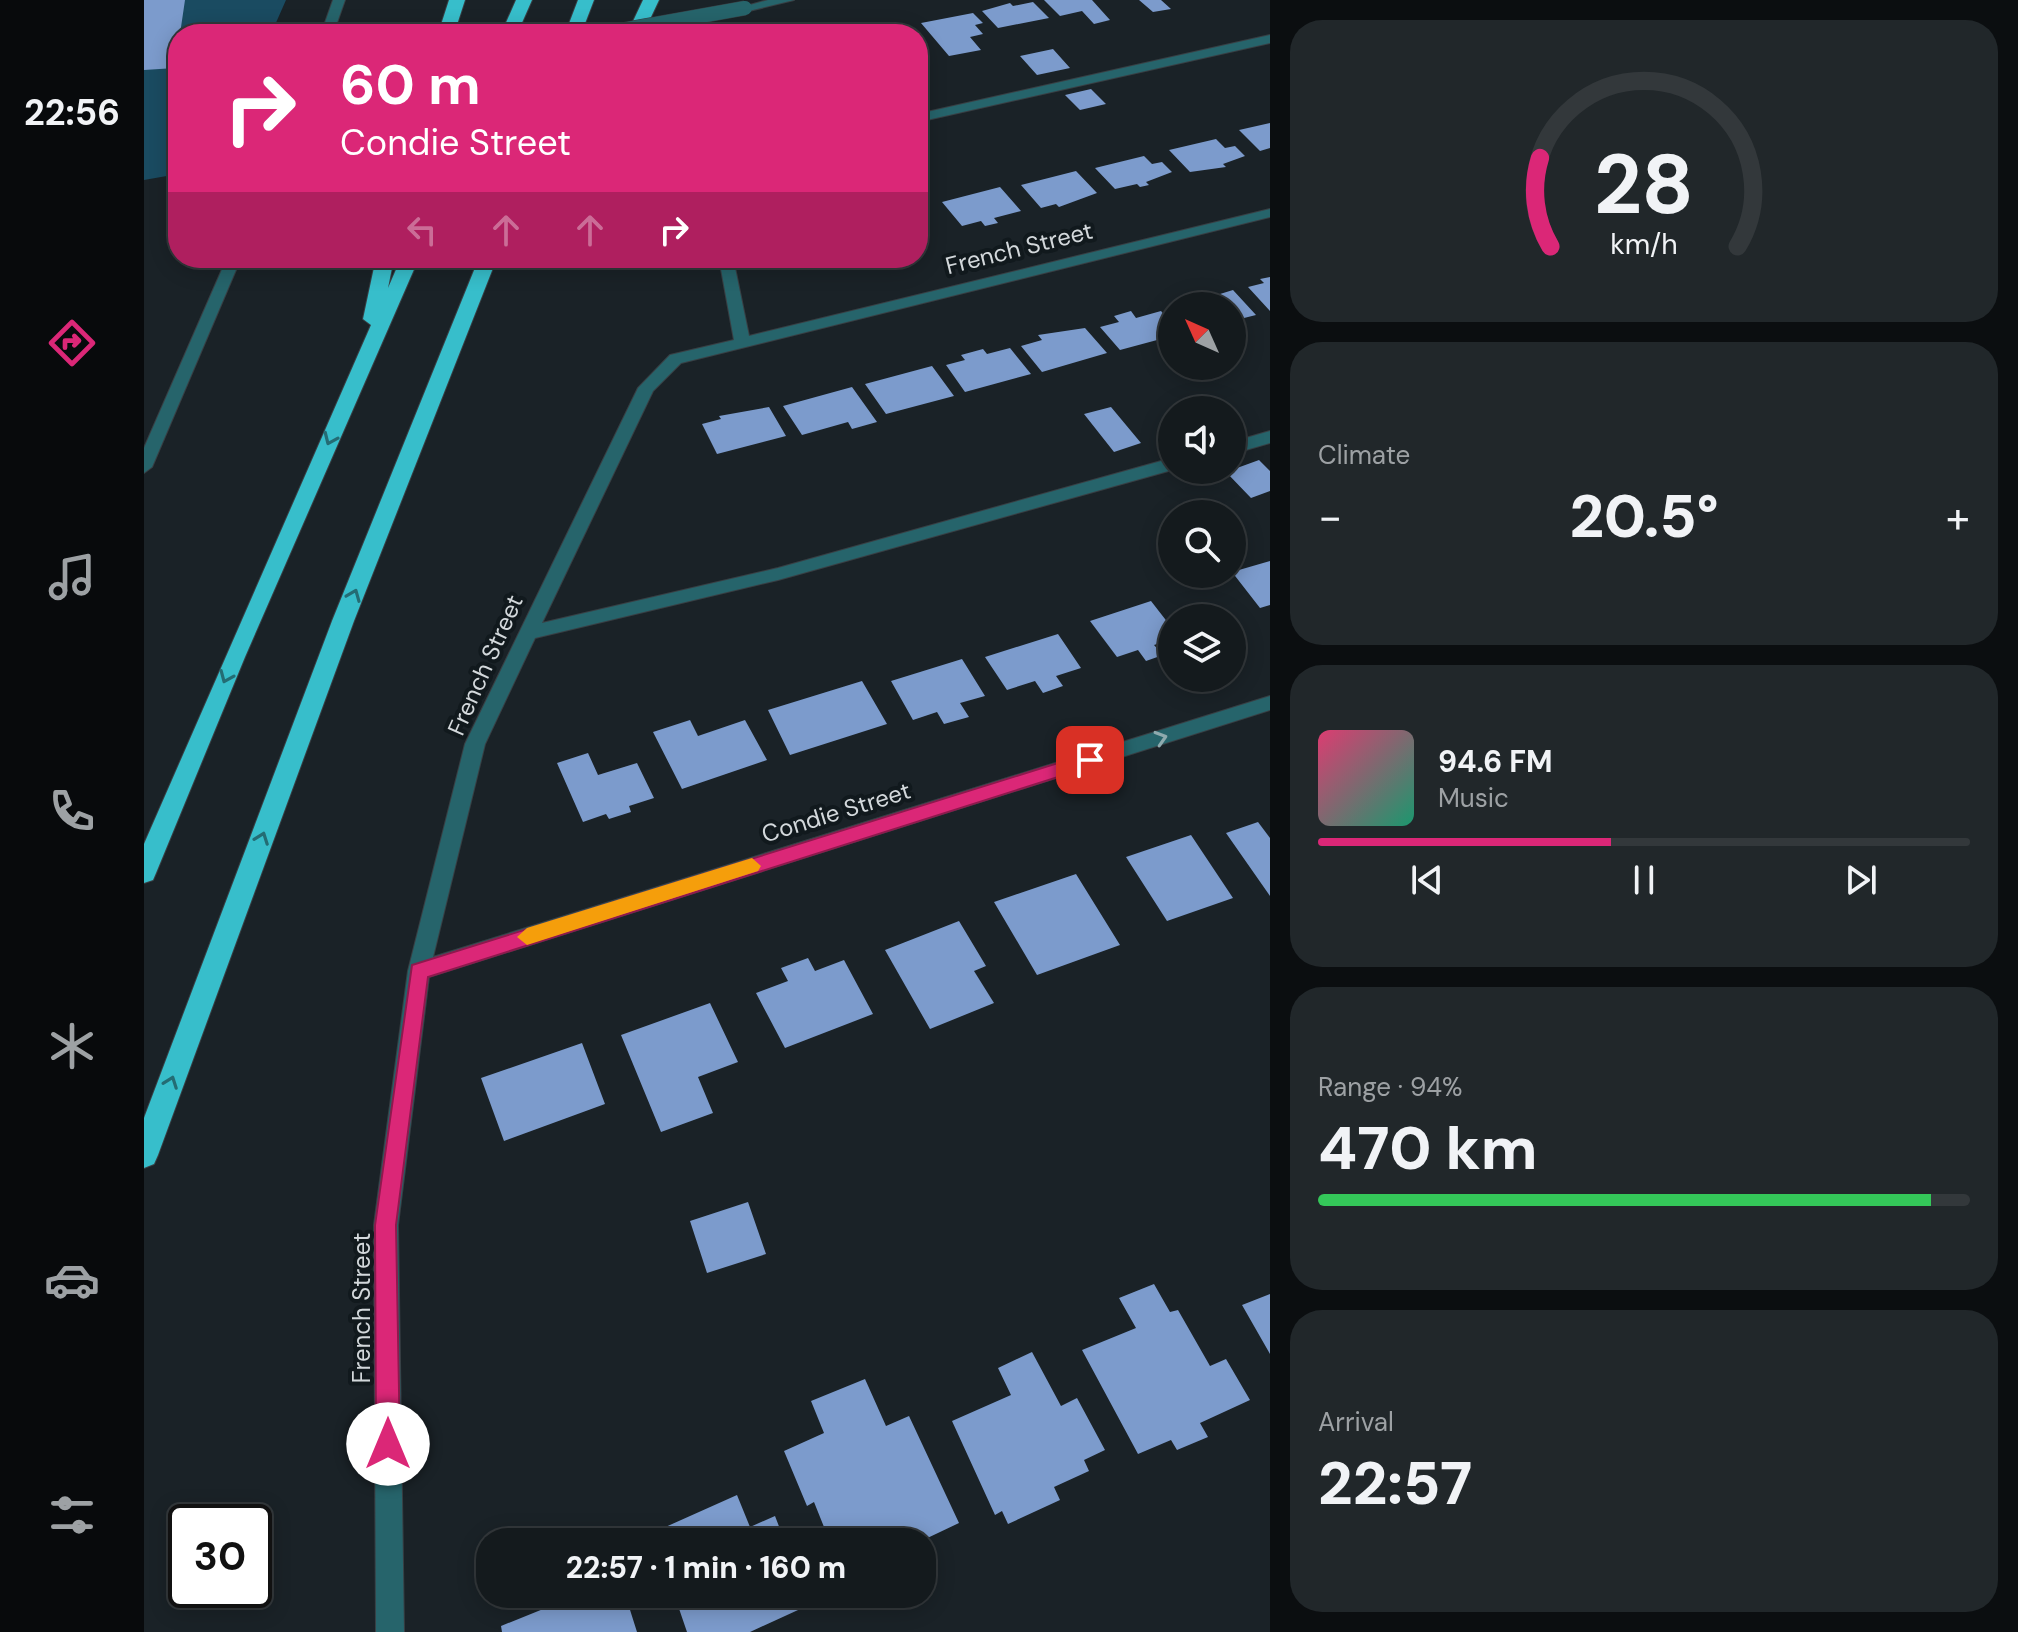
<!DOCTYPE html>
<html lang="en">
<head>
<meta charset="utf-8">
<style>
	body { margin:0; font-family:"DM Sans",sans-serif; background:#21272a; color:#f1f3f6; height:100vh; display:flex; flex-direction:column; font-size:30px; white-space:nowrap }
	* { box-sizing:border-box; margin:0 }
	p { font-size:26px; color:#9da1a4 }
	.icon { flex:none; width:44px; height:44px; fill:none; stroke:currentColor; stroke-width:2; stroke-linecap:round; stroke-linejoin:round }
	.map { position:relative; flex:1; overflow:hidden }
	.side { display:flex; flex-direction:column; gap:20px; padding:20px; background:#0b0e10; width:748px }
	.side>* { flex:none }
	.banner { position:absolute; left:24px; top:24px; width:760px; height:244px; border-radius:32px; box-shadow:0 4px 20px #0003,0 0 0 2px #33383b; background:#db2777; color:#fff; overflow:hidden }
	.needle { width:52px; rotate:315deg }
	.fabs { position:absolute; left:1014px; top:292px; display:grid; gap:16px }
	.fabs a { display:grid; place-items:center; width:88px; height:88px; border-radius:50%; background:#141a1d; box-shadow:0 4px 20px #0003,0 0 0 2px #33383b; font-size:40px }
	.speed { position:absolute; left:24px; top:1504px; display:flex; gap:16px; font-size:40px; font-weight:700; text-align:center }
	.speed>* { display:grid; place-content:center; width:104px; height:104px; border-radius:50%; background:#141a1d; box-shadow:0 4px 20px #0003,0 0 0 2px #33383b; line-height:1 }
	.speed .limit { border:4px solid #111; border-radius:12px; background:#fff; color:#111 }
	.pin { position:absolute; display:grid; place-items:center; width:68px; height:68px; color:#fff; margin:-34px; border-radius:16px; box-shadow:0 4px 12px #0006 }
	.me { position:absolute; width:88px; margin:-44px; rotate:0deg; stroke-linejoin:round; filter:drop-shadow(0 0 6px #0008) }
	.turn { display:flex; align-items:center; gap:28px; height:168px; padding:0 40px; font-size:36px }
	.turn .icon { width:104px; height:104px; stroke-width:2.5 }
	.turn b { display:block; font-size:56px; line-height:68px }
	.lanes { display:flex; align-items:center; height:76px; padding:0 40px; background:#0003; justify-content:center; gap:40px; direction:ltr }
	.lanes .off { opacity:.35 }
	.big { font-size:60px; font-weight:800; line-height:1.1 }
	.side .widget { flex:1; display:flex; flex-direction:column; justify-content:center; gap:12px; min-width:0; padding:0 28px; border-radius:32px; background:#21272a }
	.side .dial { align-items:center; gap:0 }
	.dial svg { height:208px; overflow:visible; fill:none; stroke:#33383b; stroke-width:7; stroke-linecap:round; text-anchor:middle }
	.dial text { fill:#f1f3f6; stroke:none }
	.song { display:flex; align-items:center; gap:24px }
	.cover { width:96px; height:96px; border-radius:12px; background:linear-gradient(135deg,hsl(340 70% 55%),hsl(160 70% 35%)) }
	.played { height:8px; border-radius:4px; background:linear-gradient(90deg,#db2777 45%,#33383b 45%) }
	.keys { display:flex; justify-content:space-around; direction:ltr }
	.heat { display:flex; justify-content:space-between; align-items:center; font-size:44px; direction:ltr }
	.charge { height:12px; border-radius:6px; background:linear-gradient(90deg,#34c759 94%,#33383b 0) }
	.trip { position:absolute; left:332px; top:1528px; width:460px; height:80px; border-radius:32px; background:#141a1d; box-shadow:0 4px 20px #0003,0 0 0 2px #33383b; font-weight:800; line-height:80px; text-align:center }
	main { display:flex; flex:1; min-height:0 }
	.tab-bar { display:flex; flex-direction:column; width:144px; justify-content:space-around; align-items:center; background:#080a0c; color:#9da1a4 }
	.tab-bar .icon { width:56px; height:56px }
	.tab-bar .selected { color:#db2777 }
	.tab-bar b { font-size:36px; color:#f1f3f6 }
	.map>svg:first-child { display:block }
	.green { fill:#1a4b61 }
	.building { fill:#7c9bcc }
	.lines { fill:none; stroke-linecap:round; stroke-linejoin:round }
	.minor-casing { stroke:#383f44; stroke-width:2 }
	.highway-casing { stroke:#383f44; stroke-width:2 }
	.minor { fill:#26646b; fill-rule:evenodd }
	.highway { fill:#37becb; fill-rule:evenodd }
	.minor-bridge-casing { stroke:#383f44; stroke-width:15; stroke-linecap:butt }
	.minor-bridge { stroke:#26646b; stroke-width:14 }
	.oneway { stroke:#246c74 }
	.oneway2 { stroke:#8eaaae }
	.route { fill:#db2777; stroke:#8e194d; stroke-width:2 }
	.slow { fill:#f59e0b }
	.labels { text-anchor:middle; dominant-baseline:central; stroke-width:8; stroke-linejoin:round; paint-order:stroke }
	.street-label { font-size:24px; fill:#d3d8db; stroke:#11191d }
</style>
</head>
<body>
<main>
<nav class="tab-bar">
<b>22:56</b>
<svg class="icon selected" aria-label="directions" viewBox="0 0 24 24"><path d="M12 3l9 9-9 9-9-9zM9 14v-3h6M13 9l2 2-2 2"/></svg>
<svg class="icon" aria-label="music" viewBox="0 0 24 24"><path d="M9 18V5l10-2v13"/><circle cx="6" cy="18" r="3"/><circle cx="16" cy="16" r="3"/></svg>
<svg class="icon" aria-label="phone" viewBox="0 0 24 24"><path d="M5 4h4l2 5-3 2q2 4 5 5l2-3 5 2v4C11 20 4 13 5 4z"/></svg>
<svg class="icon" aria-label="climate" viewBox="0 0 24 24"><path d="M12 3v18M4 7l16 10M4 17L20 7"/></svg>
<svg class="icon" aria-label="car" viewBox="0 0 24 24"><path d="M5 17H2v-5l4-1 3-4h7l3 4 3 1v5h-3M9 17h6M6 11h13"/><circle cx="7" cy="17" r="2"/><circle cx="17" cy="17" r="2"/></svg>
<svg class="icon" aria-label="filters" viewBox="0 0 24 24"><path d="M4 7h16M4 17h16"/><circle cx="9" cy="7" r="2"/><circle cx="15" cy="17" r="2"/></svg>
</nav>
<div class="map">
<svg width="1126" height="1632" viewBox="0 0 1126 1632">
	<rect width="100%" height="100%" fill="#1a2227"/>
	<path class="green" d="M0,0H142L127,34H34V174L0,180Z"/>
	<path class="building" d="M0,0H41L31,68L0,70Z
		M900,0H948L966,20L950,24L938,11L916,16Z
		M995,0H1017L1027,9L1009,12Z
		M889,2L905,18L854,28L838,11L866,3L869,6Z
		M829,13L839,23L831,25L839,34L826,37L837,50L805,56L777,23Z
		M764,26L771,34H733V33Z
		M909,49L926,68L893,75L876,56Z
		M947,89L962,104L936,110L921,95Z
		M1126,123V148L1116,151L1095,130Z
		M1072,139L1081,148L1091,146L1101,156L1079,164L1082,167L1046,172L1025,150Z
		M1000,156L1008,164L1018,162L1028,172L1002,182L1005,185L996,187L993,184L971,189L951,168Z
		M932,171L953,193L915,207L912,204L897,208L877,185Z
		M856,187L877,211L850,218L854,223L841,226L837,221L818,226L798,202Z
		M673,258H710V259L679,267Z
		M1126,277V311L1104,287L1120,283L1116,279Z
		M1089,290L1112,315L1088,321V306H1034L1047,301L1043,297L1058,293L1063,298Z
		M987,311L992,318L1017,311L1028,324V336L976,350L956,327L975,322L970,316Z
		M941,328L963,353L898,372L877,346L898,340L894,335Z
		M866,348L887,374L821,392L802,365L821,360L817,355L839,349L843,354Z
		M788,366L810,396L742,414L721,384Z
		M708,387L733,422L708,429L704,422L658,435L639,406Z
		M625,407L642,436L573,454L558,424L577,419L575,416Z
		M967,407L997,443L970,452L940,414Z
		M1115,460L1126,471V491L1107,498L1082,472Z
		M1126,561V605L1116,608L1088,572Z
		M1007,601L1028,628V639L1010,645L1019,655L1002,661L994,650L973,657L946,621Z
		M914,634L937,668L912,676L919,686L899,693L891,681L863,690L841,657Z
		M818,659L841,696L816,703L825,717L800,724L793,712L769,720L747,681Z
		M718,681L743,724L646,755L624,710Z
		M546,720L554,736L601,720L623,760L538,789L509,732Z
		M444,753L454,775L493,763L510,798L485,806L487,812L465,819L462,814L439,822L413,763Z
		M1114,822L1126,838V896L1082,833Z
		M1047,835L1089,898L1023,921L982,857Z
		M932,874L976,945L893,975L850,902Z
		M815,921L842,966L830,971L850,1003L786,1029L741,950Z
		M664,958L671,971L700,960L729,1014L641,1048L612,993L644,981L637,968Z
		M566,1003L594,1062L554,1077L569,1113L517,1132L477,1035Z
		M438,1043L461,1104L360,1141L337,1078Z
		M604,1202L622,1254L563,1273L546,1221Z
		M1010,1284L1026,1312L1034,1310L1066,1366L1082,1359L1106,1400L1056,1423L1064,1437L1033,1450L1027,1440L994,1454L938,1350L992,1328L975,1298Z
		M1126,1294V1354L1098,1305Z
		M888,1352L917,1406L933,1398L961,1450L940,1460L945,1471L910,1487L916,1500L864,1524L858,1511L851,1515L808,1421L867,1395L854,1368Z
		M721,1379L742,1426L765,1416L815,1523L775,1542H686L670,1502L663,1506L640,1451L680,1433L667,1401Z
		M593,1495L606,1527L631,1516L641,1542H511L508,1533Z
		M411,1594H481L493,1632H358L357,1626L414,1603Z
		M530,1594H661L665,1605L606,1632H543Z"/>
	<g class="lines">
		<g class="minor-casing">
			<path id="minor" d="M189,0H201L189,34H177Z
				M624,0H650L601,12L595,8Z
				M1126,35V43L774,122V114Z
				M1126,209V217L537,363L509,391L398,623L634,568L1028,458V470L634,580L391,638L341,744L289,957L1126,696V710L285,977L254,1225L260,1632H232L230,1225L264,971L321,744L494,388L526,355L590,340L575,258H589L605,336Z
				M83,258H97L8,467L0,473V448Z
				M1126,431V443L1088,454V442Z"/>
		</g>
		<g class="highway-casing">
			<path id="highway" d="M305,0H321L310,34H294Z
				M372,0H388L373,34H357Z
				M434,0H450L437,34H421Z
				M499,0H515L499,34H483Z
				M232,258H250L244,288L257,258H275L101,657L12,873L9,880L0,883V844L227,325L219,319Z
				M335,258H353L210,621L14,1155L10,1164L0,1168V1118L188,621Z"/>
		</g>
		<use href="#minor" class="minor"/>
		<use href="#highway" class="highway"/>
		<g class="minor-bridge-casing">
			<path id="minor-bridge" d="M456,34L601,8"/>
		</g>
		<use href="#minor-bridge" class="minor-bridge"/>
	</g>
	<defs><path id="oneway-chevron" d="M-2-3.5L2.5 0L-2 3.5" fill="none" stroke-width="1.6" stroke-linecap="round" stroke-linejoin="round" transform="scale(2)"/></defs>
	<g class="oneway">
		<use href="#oneway-chevron" transform="translate(186 439) rotate(114)"/>
		<use href="#oneway-chevron" transform="translate(210 595) rotate(-68)"/>
		<use href="#oneway-chevron" transform="translate(82 677) rotate(113)"/>
		<use href="#oneway-chevron" transform="translate(118 838) rotate(-70)"/>
		<use href="#oneway-chevron" transform="translate(27 1082) rotate(-70)"/>
	</g>
	<use class="oneway2" href="#oneway-chevron" transform="translate(1017 738) rotate(-17)"/>
	<path class="route" d="M946,753L952,755V765L284,977L252,1225L256,1444L252,1452L244,1456L236,1452L232,1444L231,1225L268,965Z"/>
	<path class="slow" d="M608,858L617,866L614,871L383,945L373,937L383,928Z"/>
	<g class="labels">
		<g class="street-label">
			<text transform="translate(875 248) rotate(-14)">French Street</text>
			<text transform="translate(341 665) rotate(-66)">French Street</text>
			<text transform="translate(692 812) rotate(-17)">Condie Street</text>
			<text transform="translate(217 1308) rotate(-90)">French Street</text>
		</g>
	</g>
</svg>
<div class="fabs">
<a><svg class="needle" viewBox="-14 -14 28 28"><path d="M0-13l5 13h-10z" fill="#e53935"/><path d="M0 13l5-13h-10z" fill="#9da1a4"/></svg></a>
<a><svg class="icon" aria-label="sound" viewBox="0 0 24 24"><path d="M4 9h4l5-4v14l-5-4H4zM17 9q2 3 0 6"/></svg></a>
<a><svg class="icon" aria-label="search" viewBox="0 0 24 24"><circle cx="10" cy="10" r="6"/><path d="M15 15l6 6"/></svg></a>
<a><svg class="icon" aria-label="layers" viewBox="0 0 24 24"><path d="M12 4l9 5-9 5-9-5zM3 14l9 5 9-5"/></svg></a>
</div>
<div class="speed"><div class="limit">30</div></div>
<div class="pin" style="left:946px;top:760px;background:#d93025"><svg class="icon" aria-label="arrive" viewBox="0 0 24 24"><path d="M6 21V4h12l-3 4 3 4H6"/></svg></div>
<svg class="me" style="left:244px;top:1444px" viewBox="-20 -20 40 40"><circle r="19" fill="#fff"/><path d="M0-13L10 11 0 6-10 11z" fill="#db2777"/></svg>
<div class="trip">22:57 · 1 min · 160 m</div>
<div class="banner">
<div class="turn"><svg class="icon" aria-label="right" viewBox="0 0 24 24"><path d="M7 20v-9h11M14 6l5 5-5 5"/></svg><div><b>60 m</b>Condie Street</div></div>
<div class="lanes"><svg class="icon off" aria-label="left" viewBox="0 0 24 24"><path d="M17 20v-9H6M10 6l-5 5 5 5"/></svg><svg class="icon off" aria-label="ahead" viewBox="0 0 24 24"><path d="M12 20V5M6 11l6-6 6 6"/></svg><svg class="icon off" aria-label="ahead" viewBox="0 0 24 24"><path d="M12 20V5M6 11l6-6 6 6"/></svg><svg class="icon" aria-label="right" viewBox="0 0 24 24"><path d="M7 20v-9h11M14 6l5 5-5 5"/></svg></div>
</div>
</div>
<section class="side">
<div class="widget dial"><svg viewBox="0 0 100 80">
<path d="M14 69A42 42 0 1 1 86 69"/>
<path d="M14 69A42 42 0 0 1 10 35" stroke="#db2777"/>
<text x="50" y="56" font-size="32" font-weight="700">28</text>
<text x="50" y="72" font-size="11">km/h</text>
</svg></div>
<div class="widget"><p>Climate</p>
<div class="heat"><a>−</a><b class="big">20.5°</b><a>+</a></div>
</div>
<div class="widget">
<div class="song"><i class="cover"></i><div><b>94.6 FM</b><p>Music</p></div></div>
<div class="played"></div>
<div class="keys"><svg class="icon" aria-label="previous" viewBox="0 0 24 24"><path d="M18 5L8 12l10 7zM5 5v14"/></svg><svg class="icon" aria-label="pause" viewBox="0 0 24 24"><path d="M8 5v14M16 5v14"/></svg><svg class="icon" aria-label="next" viewBox="0 0 24 24"><path d="M6 5l10 7-10 7zM19 5v14"/></svg></div>
</div>
<div class="widget"><p>Range · 94%</p><b class="big">470 km</b><div class="charge"></div></div>
<div class="widget"><p>Arrival</p><b class="big">22:57</b></div>
</section>
</main>
</body>
</html>
